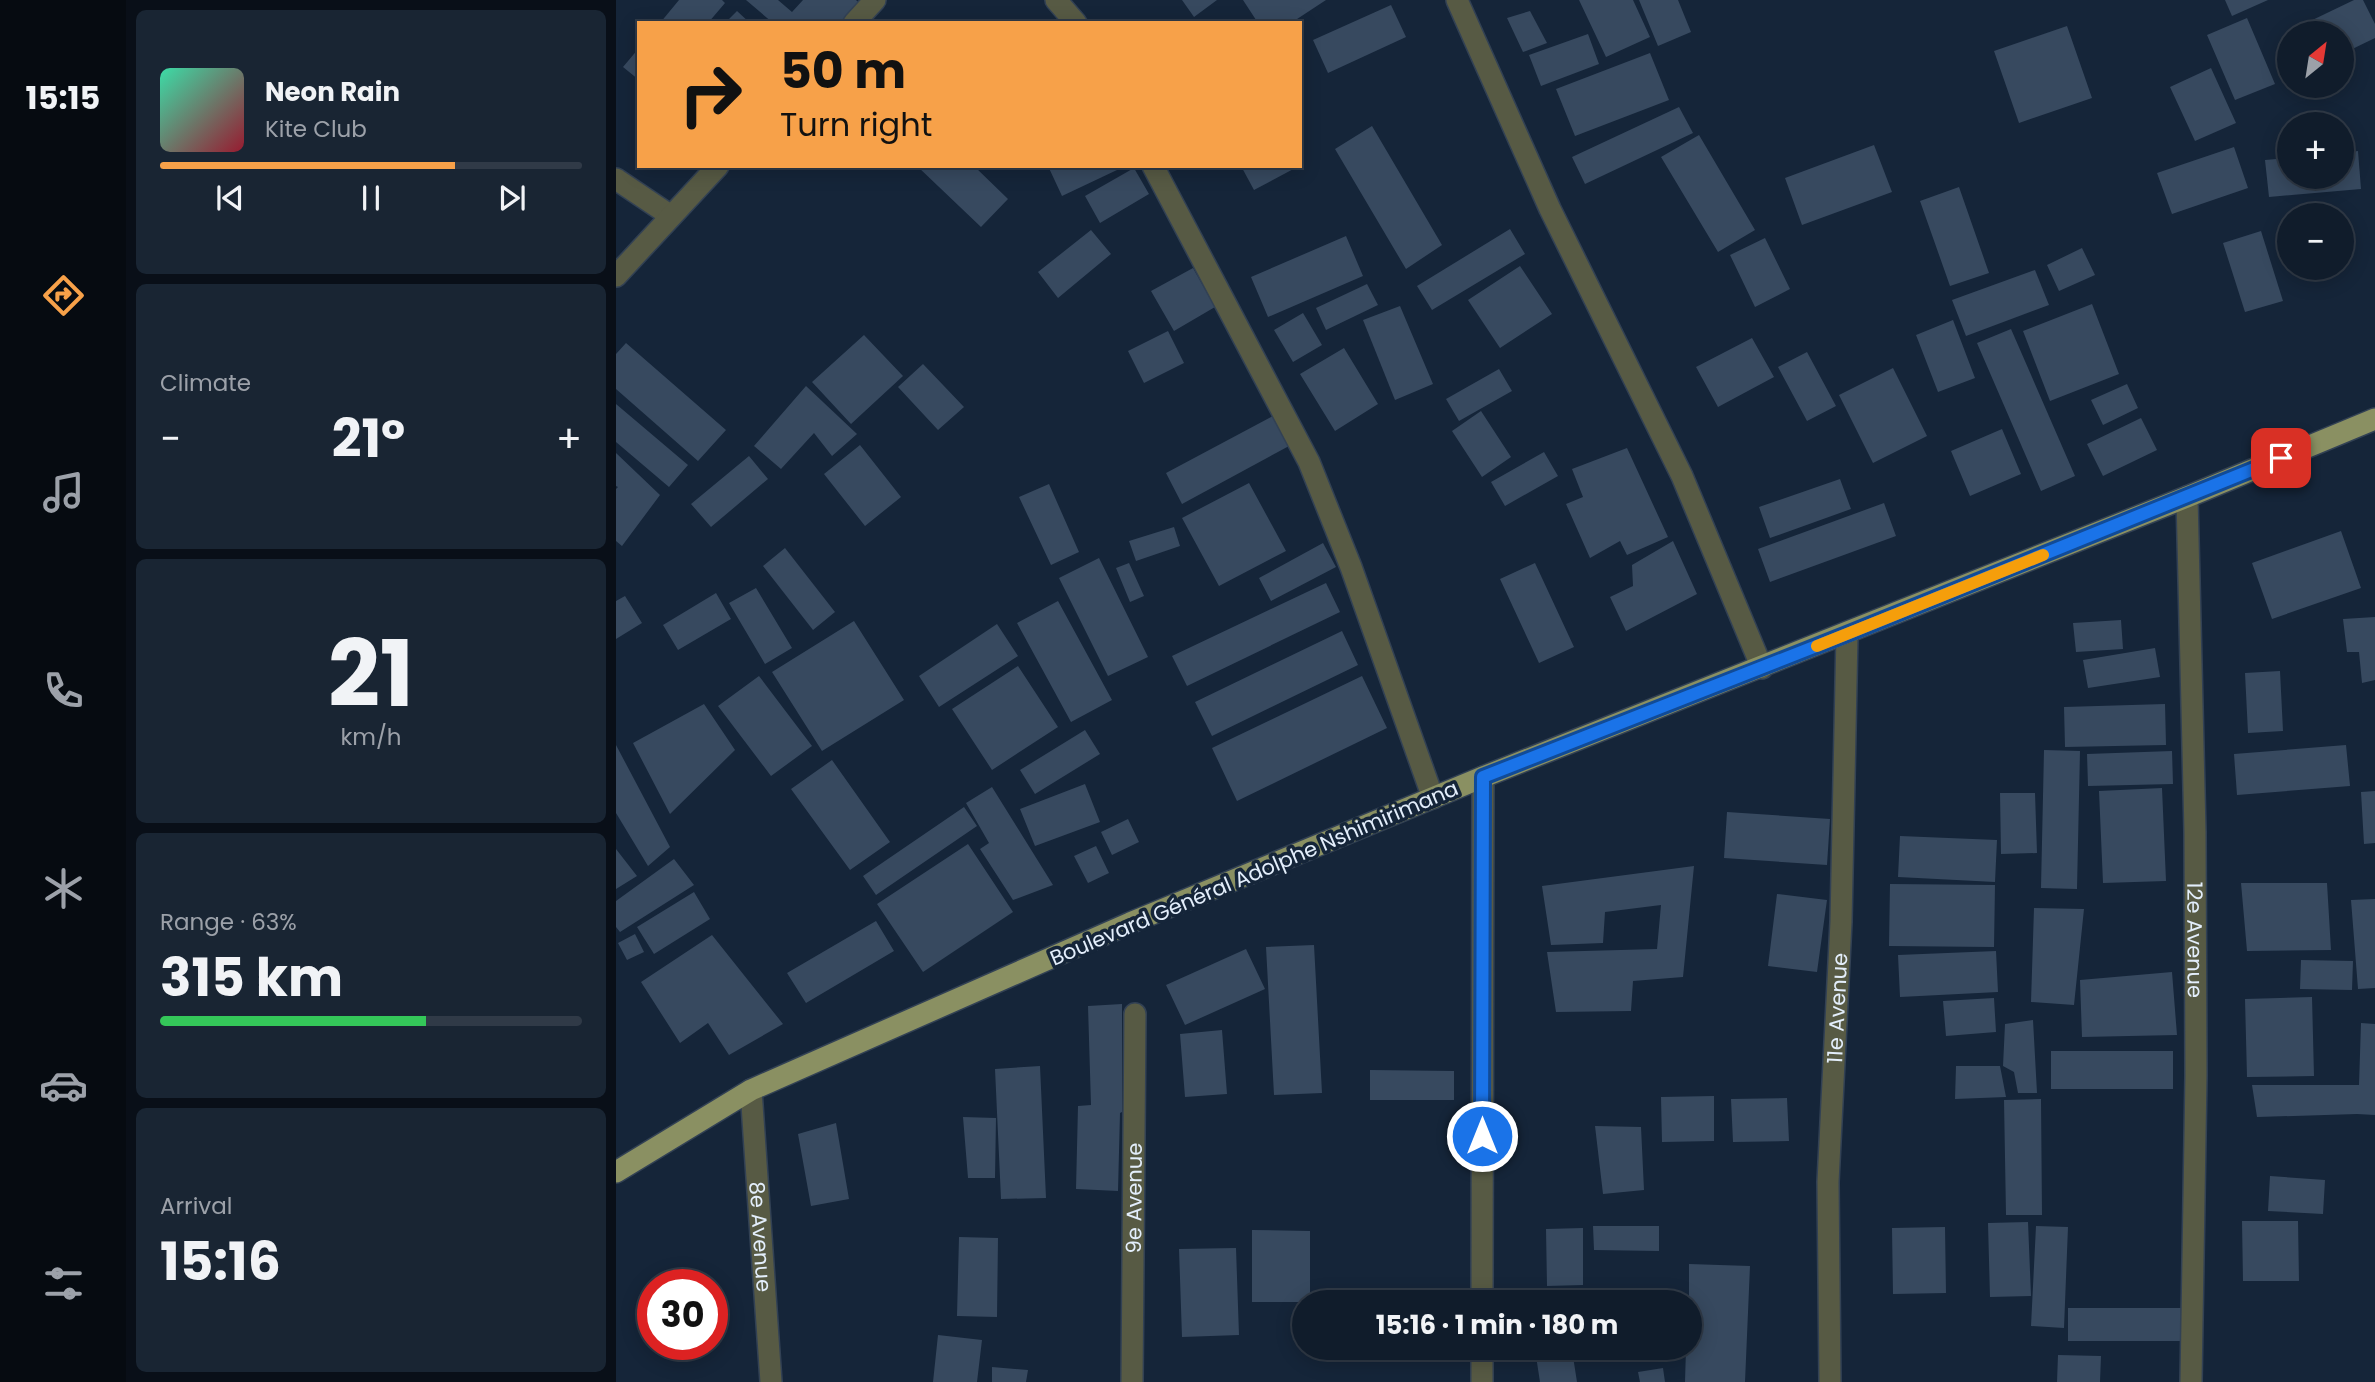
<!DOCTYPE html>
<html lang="en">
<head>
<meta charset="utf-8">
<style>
	body { margin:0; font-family:Poppins,sans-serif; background:#192533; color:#f1f3f6; height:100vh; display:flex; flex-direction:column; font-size:26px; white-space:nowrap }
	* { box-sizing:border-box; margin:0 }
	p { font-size:23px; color:#9ca1a9 }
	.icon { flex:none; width:38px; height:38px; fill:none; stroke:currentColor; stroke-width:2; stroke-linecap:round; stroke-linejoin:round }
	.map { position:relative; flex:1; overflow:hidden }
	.side { display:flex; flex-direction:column; gap:10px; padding:10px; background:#090f18; width:490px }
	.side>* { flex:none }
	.banner { position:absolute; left:21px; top:21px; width:665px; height:147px; border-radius:0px; box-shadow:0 4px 18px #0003,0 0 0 2px #303a47; background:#f7a149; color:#111; overflow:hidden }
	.needle { width:46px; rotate:30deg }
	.fabs { position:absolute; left:1661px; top:21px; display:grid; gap:14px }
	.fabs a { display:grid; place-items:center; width:77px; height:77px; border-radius:50%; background:#101c2b; box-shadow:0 4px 18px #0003,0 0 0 2px #303a47; font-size:35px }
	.speed { position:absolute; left:21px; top:1269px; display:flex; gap:14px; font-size:35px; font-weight:700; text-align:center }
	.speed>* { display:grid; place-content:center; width:91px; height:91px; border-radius:50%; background:#101c2b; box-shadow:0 4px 18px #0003,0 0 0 2px #303a47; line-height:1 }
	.speed .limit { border:10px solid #d22; background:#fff; color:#111 }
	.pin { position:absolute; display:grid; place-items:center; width:60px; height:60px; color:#fff; margin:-30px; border-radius:14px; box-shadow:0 4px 10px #0006 }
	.me { position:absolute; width:77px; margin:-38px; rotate:0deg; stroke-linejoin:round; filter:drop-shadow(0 0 5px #0008) }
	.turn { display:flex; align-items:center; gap:24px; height:147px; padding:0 28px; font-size:32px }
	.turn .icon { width:91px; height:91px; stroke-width:2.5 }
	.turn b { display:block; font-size:49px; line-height:60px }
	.big { font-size:52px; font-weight:700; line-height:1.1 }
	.side .card { flex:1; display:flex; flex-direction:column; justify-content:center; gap:10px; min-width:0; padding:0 24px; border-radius:10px; background:#192533 }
	.side .dial { align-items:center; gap:0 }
	.dial b { font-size:91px; line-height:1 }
	.song { display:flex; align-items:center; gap:21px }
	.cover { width:84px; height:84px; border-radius:10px; background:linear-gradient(135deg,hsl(160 70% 55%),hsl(350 70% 35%)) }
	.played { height:7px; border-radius:4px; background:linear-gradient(90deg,#f7a149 70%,#303a47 70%) }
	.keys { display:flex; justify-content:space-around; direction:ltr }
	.heat { display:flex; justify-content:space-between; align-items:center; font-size:38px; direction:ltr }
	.charge { height:10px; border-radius:5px; background:linear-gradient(90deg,#34c759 63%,#303a47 0) }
	.trip { position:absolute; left:676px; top:1290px; width:410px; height:70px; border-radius:35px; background:#101c2b; box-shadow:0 4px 18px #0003,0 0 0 2px #303a47; font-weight:700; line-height:70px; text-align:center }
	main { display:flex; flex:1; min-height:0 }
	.dock { display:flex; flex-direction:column; width:126px; justify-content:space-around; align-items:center; background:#060b11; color:#9ca1a9 }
	.dock .icon { width:49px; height:49px }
	.dock .on { color:#f7a149 }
	.dock b { font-size:32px; color:#f1f3f6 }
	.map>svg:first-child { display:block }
	.building { fill:#37495f }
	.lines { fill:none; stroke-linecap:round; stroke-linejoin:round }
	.street-casing { stroke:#324154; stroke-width:24 }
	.primary-casing { stroke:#324154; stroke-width:24 }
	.street { stroke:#575a44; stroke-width:21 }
	.primary { stroke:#8a9062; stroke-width:21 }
	.route-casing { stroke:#114b97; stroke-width:18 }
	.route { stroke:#1a73e8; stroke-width:12 }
	.slow { stroke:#f59e0b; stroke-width:12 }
	.labels { text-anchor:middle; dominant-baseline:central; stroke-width:7; stroke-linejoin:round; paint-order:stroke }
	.street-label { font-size:21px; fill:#e3eefb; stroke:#152539 }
</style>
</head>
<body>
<main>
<nav class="dock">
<b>15:15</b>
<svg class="icon on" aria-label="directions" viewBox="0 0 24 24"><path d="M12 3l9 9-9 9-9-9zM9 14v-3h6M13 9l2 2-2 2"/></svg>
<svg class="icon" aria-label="music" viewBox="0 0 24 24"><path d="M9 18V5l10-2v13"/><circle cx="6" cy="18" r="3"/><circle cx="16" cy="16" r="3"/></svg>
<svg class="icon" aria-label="phone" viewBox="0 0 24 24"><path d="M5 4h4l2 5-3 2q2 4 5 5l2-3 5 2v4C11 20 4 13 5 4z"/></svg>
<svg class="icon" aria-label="climate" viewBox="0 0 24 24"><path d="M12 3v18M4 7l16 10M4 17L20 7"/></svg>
<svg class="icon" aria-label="car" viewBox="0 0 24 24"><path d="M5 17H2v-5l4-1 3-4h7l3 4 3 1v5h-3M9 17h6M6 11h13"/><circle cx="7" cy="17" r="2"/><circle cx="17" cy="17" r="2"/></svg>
<svg class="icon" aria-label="filters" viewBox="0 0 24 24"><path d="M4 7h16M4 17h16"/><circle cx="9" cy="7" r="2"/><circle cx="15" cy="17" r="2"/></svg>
</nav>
<section class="side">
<div class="card">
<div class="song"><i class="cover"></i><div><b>Neon Rain</b><p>Kite Club</p></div></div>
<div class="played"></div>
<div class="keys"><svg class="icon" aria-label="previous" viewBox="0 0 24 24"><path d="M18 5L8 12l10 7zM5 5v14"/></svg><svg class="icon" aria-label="pause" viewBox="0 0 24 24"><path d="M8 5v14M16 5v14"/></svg><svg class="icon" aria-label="next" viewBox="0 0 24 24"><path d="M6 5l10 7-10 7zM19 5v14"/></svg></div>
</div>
<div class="card"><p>Climate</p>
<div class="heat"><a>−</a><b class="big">21°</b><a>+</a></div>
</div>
<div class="card dial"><b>21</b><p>km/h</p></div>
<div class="card"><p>Range · 63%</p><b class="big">315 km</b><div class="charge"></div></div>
<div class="card"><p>Arrival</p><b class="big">15:16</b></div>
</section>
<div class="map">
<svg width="1759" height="1382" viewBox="0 0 1759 1382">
	<rect width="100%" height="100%" fill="#152539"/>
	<path class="building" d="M63,0H106L109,3L92,23H44Z
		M130,0H162L176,12L187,0H240L243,3L224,23H157Z
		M566,0H601L578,17Z
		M627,0H710L675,23H642Z
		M963,0H1017L1034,37L990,57Z
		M1023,0H1062L1075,32L1042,46Z
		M1609,0H1652L1616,16Z
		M1738,0H1747L1759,24V38L1726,54V33H1689L1686,25Z
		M775,5L790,37L712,73L697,40Z
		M121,11L134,23H109Z
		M914,11L931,43L907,52L891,18Z
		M1631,18L1659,84L1619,100L1591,35Z
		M1451,26L1476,98L1403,123L1378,51Z
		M972,34L983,64L925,86L913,55Z
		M23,48V80L7,67Z
		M1034,53L1053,100L959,136L940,89Z
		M1595,68L1620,123L1579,141L1554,87Z
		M1063,107L1077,133L969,184L956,157Z
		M756,126L826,245L790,269L719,149Z
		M1083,135L1139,230L1102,252L1045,157Z
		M1258,145L1276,192L1186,225L1169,178Z
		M1618,147L1632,188L1556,214L1541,173Z
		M1742,151L1745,189L1653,197L1649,160L1673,158V177H1726V153Z
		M301,166H358L392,199L365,227Z
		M432,166H499L501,170L446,196Z
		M625,166H683L638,190Z
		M518,168L533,194L484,223L469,196Z
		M1343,187L1373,273L1334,286L1304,201Z
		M894,229L909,254L816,310L801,286Z
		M475,230L495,254L442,298L422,272Z
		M1645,231L1667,301L1629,312L1607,243Z
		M730,236L747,276L652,317L635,277Z
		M1149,238L1174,289L1139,307L1114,255Z
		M1466,248L1479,275L1443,291L1431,265Z
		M904,266L936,314L884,348L852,300Z
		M577,268L599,307L558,331L535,291Z
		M1419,270L1433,305L1350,336L1336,300Z
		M751,284L762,305L710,330L700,308Z
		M1476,304L1503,374L1434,401L1407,331Z
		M784,306L817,384L779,400L747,320Z
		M687,313L706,345L677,362L658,330Z
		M1337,320L1359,378L1322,392L1300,335Z
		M1395,329L1459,476L1425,491L1361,343Z
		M552,331L568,363L528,383L512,351Z
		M248,335L287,376L235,424L196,382Z
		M1136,338L1158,377L1102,407L1080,367Z
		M10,343L110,430L82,461L0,389V354Z
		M728,348L762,404L719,431L684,374Z
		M1191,352L1220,406L1191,421L1162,367Z
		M307,364L348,407L322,430L282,387Z
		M1277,368L1311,436L1257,463L1223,395Z
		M883,369L896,391L843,421L830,399Z
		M1511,384L1522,408L1487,425L1475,400Z
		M190,386L241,434L216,456L198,433L165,469L138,446Z
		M0,404L72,465L53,487L0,442Z
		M865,411L895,457L866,477L836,431Z
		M657,416L673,446L566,504L550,473Z
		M1525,418L1541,450L1487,476L1471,444Z
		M1386,429L1405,474L1354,496L1335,451Z
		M244,445L285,497L249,526L208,474Z
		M1011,448L1052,537L1011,555L1004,541L974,558L950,504L967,497L956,469Z
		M928,452L942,476L889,506L875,482Z
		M0,453L44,495L6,546L0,541V489L2,487L0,486Z
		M133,456L152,479L95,527L75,504Z
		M1224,479L1235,509L1154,538L1143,507Z
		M633,483L670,551L603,586L566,518Z
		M433,484L463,552L435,565L403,497Z
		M1268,503L1280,536L1154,582L1142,549Z
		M558,527L564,546L520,561L513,541Z
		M1725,531L1745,588L1656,619L1636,563Z
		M1057,541L1081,594L1010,631L994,597L1017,586L1016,565Z
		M707,543L720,567L655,601L643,578Z
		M169,548L219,612L197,630L147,566Z
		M483,558L532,657L492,676L443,578Z
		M513,563L528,596L514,602L500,568Z
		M919,563L958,647L923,663L884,579Z
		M710,583L724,612L571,686L556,656Z
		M140,588L176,648L149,664L113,603Z
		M100,593L115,619L62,650L47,625Z
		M9,596L26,623L0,639V601Z
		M442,601L496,700L455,722L401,623Z
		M1759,617V680L1746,683L1743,652H1731L1727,619Z
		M1505,620L1507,649L1460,652L1457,623Z
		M238,621L288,700L206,751L156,672Z
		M381,624L402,656L323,707L303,676Z
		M726,631L742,665L596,736L579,702Z
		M1539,648L1544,677L1472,688L1467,660Z
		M402,666L442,727L376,770L336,709Z
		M1664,671L1667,731L1632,733L1629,673Z
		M143,676L196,746L155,776L102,706Z
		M746,676L771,728L621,801L596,748Z
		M88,704L119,750L54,814L17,743Z
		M1549,704L1550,745L1449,747L1448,707Z
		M469,730L484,754L419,794L404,770Z
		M0,745L54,847L32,866L0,813Z
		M1730,745L1734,786L1621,795L1618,754Z
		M1428,750L1464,751L1461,889L1425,888Z
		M1556,751L1557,784L1472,786L1471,754Z
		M216,760L274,842L234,870L175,789Z
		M469,784L484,822L419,846L404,809Z
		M376,787L437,885L397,900L364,849L373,843L350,803Z
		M1546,788L1550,881L1487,883L1483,791Z
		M1759,791V843L1748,844L1745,792Z
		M1384,793H1419L1421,853L1385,854Z
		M348,807L361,826L260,895L247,876Z
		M1111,812L1214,819L1211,865L1108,858Z
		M512,819L523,842L496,855L485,832Z
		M1284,836L1381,840L1379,882L1282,877Z
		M352,844L397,912L307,972L261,904Z
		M480,846L493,873L472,883L458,856Z
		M0,849L21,876L0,889Z
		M58,859L78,885L4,932L0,927V901Z
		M1078,866L1067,977L1017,981L1015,1011L940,1012L931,952L1041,949L1045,905L989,912L987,943L935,945L926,886Z
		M1625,883H1711L1715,950L1631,951Z
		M1274,884L1379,885L1378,947L1273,946Z
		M78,892L94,919L38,954L21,927Z
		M1161,894L1211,900L1201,972L1152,966Z
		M1759,899V988L1742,989L1735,900Z
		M1418,908L1468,909L1458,1005L1415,1002Z
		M260,921L278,951L190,1003L171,973Z
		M19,934L28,952L11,960L2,943Z
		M96,935L167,1024L113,1055L92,1023L64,1043L25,982Z
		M698,945L706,1093L658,1095L650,947Z
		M630,949L649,989L569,1025L550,985Z
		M1380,951L1382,992L1284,997L1282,955Z
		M1685,960L1737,961L1736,990L1684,989Z
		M1556,972L1561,1035L1466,1037L1464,980Z
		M1696,997L1698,1076L1631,1077L1629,999Z
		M1378,998L1380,1032L1330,1036L1327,1001Z
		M506,1004V1112L504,1113L502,1191L460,1189L462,1106L475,1105L472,1006Z
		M1417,1020L1421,1093H1402L1398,1072L1387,1066L1389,1024Z
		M1745,1023L1759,1024V1115L1741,1114L1641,1117L1636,1085H1743Z
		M606,1030L611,1094L569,1097L564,1034Z
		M1435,1051H1557V1089H1435Z
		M424,1066L430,1198L385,1199L379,1069Z
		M1340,1066H1384L1390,1097L1339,1099Z
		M754,1070L838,1071V1100H754Z
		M1098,1096V1141L1046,1142L1045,1097Z
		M1171,1098L1173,1141L1117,1142L1115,1099Z
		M1425,1099L1426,1215H1390L1388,1100Z
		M347,1117L380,1118L379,1178H352Z
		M220,1123L233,1199L195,1206L182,1134Z
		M979,1126L1025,1127L1028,1190L987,1194Z
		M1654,1176L1709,1180L1707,1214L1652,1211Z
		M1626,1221H1682L1683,1281H1627Z
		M1412,1222L1415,1296L1374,1297L1372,1223Z
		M977,1226H1043V1251L978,1250Z
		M1420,1226L1452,1227L1448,1328L1415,1326Z
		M1329,1227L1330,1293L1277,1294L1276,1228Z
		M967,1228V1285L931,1286L930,1229Z
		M636,1230L694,1231V1302H636Z
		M343,1237L382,1238L381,1317L341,1316Z
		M620,1248L623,1335L566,1337L563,1249Z
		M1073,1264L1134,1266L1129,1382H1069L1070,1348H1073Z
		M921,1295L968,1298L967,1302H921Z
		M1452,1308H1567V1341H1452Z
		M322,1335L366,1340L361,1382H317Z
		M956,1350L961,1382H924L920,1356Z
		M1442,1355L1485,1356L1484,1382H1441Z
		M376,1367L412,1370L410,1382H376Z
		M1047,1368L1049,1382H1024L1022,1372Z"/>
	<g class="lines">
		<g class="street-casing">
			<g id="street">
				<path d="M440,0L460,23"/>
				<path d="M841,0L934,209L1066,476L1146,668"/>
				<path d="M238,23L259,0"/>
				<path d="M537,166L693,462L735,567L817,798"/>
				<path d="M0,179L55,216"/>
				<path d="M0,276L102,166"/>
				<path id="s1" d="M1571,497L1579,832L1580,1075L1575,1382"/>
				<path id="s2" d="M135,1090L155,1382"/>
				<path d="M866,1302L867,777"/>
				<path id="s3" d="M516,1382L519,1014"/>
				<path d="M866,1382V1348"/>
				<path id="s4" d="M1214,1382L1212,1182L1225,922L1231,634"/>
			</g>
		</g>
		<g class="primary-casing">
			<path id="primary" d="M0,1172L135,1090L514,923L867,777L1571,497L1759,419"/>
		</g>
		<use href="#street" class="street"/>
		<use href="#primary" class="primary"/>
	</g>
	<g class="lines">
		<g class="route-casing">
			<path id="route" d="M866,1136L867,777L1231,634L1665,458"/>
		</g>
		<use href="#route" class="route"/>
		<path class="slow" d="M1201,646L1427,555"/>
	</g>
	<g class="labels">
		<g class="street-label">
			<text transform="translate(638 873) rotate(-23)">Boulevard Général Adolphe Nshimirimana</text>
			<text stroke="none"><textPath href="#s1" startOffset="443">12e Avenue</textPath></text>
			<text stroke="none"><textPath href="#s4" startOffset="374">11e Avenue</textPath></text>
			<text stroke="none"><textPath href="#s3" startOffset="184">9e Avenue</textPath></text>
			<text stroke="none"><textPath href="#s2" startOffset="147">8e Avenue</textPath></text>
		</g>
	</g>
</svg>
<div class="fabs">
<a><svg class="needle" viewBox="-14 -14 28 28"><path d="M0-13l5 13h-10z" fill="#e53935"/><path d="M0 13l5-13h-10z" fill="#9ca1a9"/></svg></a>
<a>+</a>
<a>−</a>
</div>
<div class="speed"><div class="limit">30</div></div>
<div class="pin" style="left:1665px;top:458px;background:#d93025"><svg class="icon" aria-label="arrive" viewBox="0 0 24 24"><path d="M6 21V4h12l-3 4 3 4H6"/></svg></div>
<svg class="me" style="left:866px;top:1136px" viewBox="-20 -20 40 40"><circle r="17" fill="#1a73e8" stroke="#fff" stroke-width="3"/><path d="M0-11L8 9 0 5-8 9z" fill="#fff"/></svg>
<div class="trip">15:16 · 1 min · 180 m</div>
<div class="banner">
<div class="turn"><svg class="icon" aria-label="right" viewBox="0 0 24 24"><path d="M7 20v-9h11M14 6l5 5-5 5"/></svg><div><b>50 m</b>Turn right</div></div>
</div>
</div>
</main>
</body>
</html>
